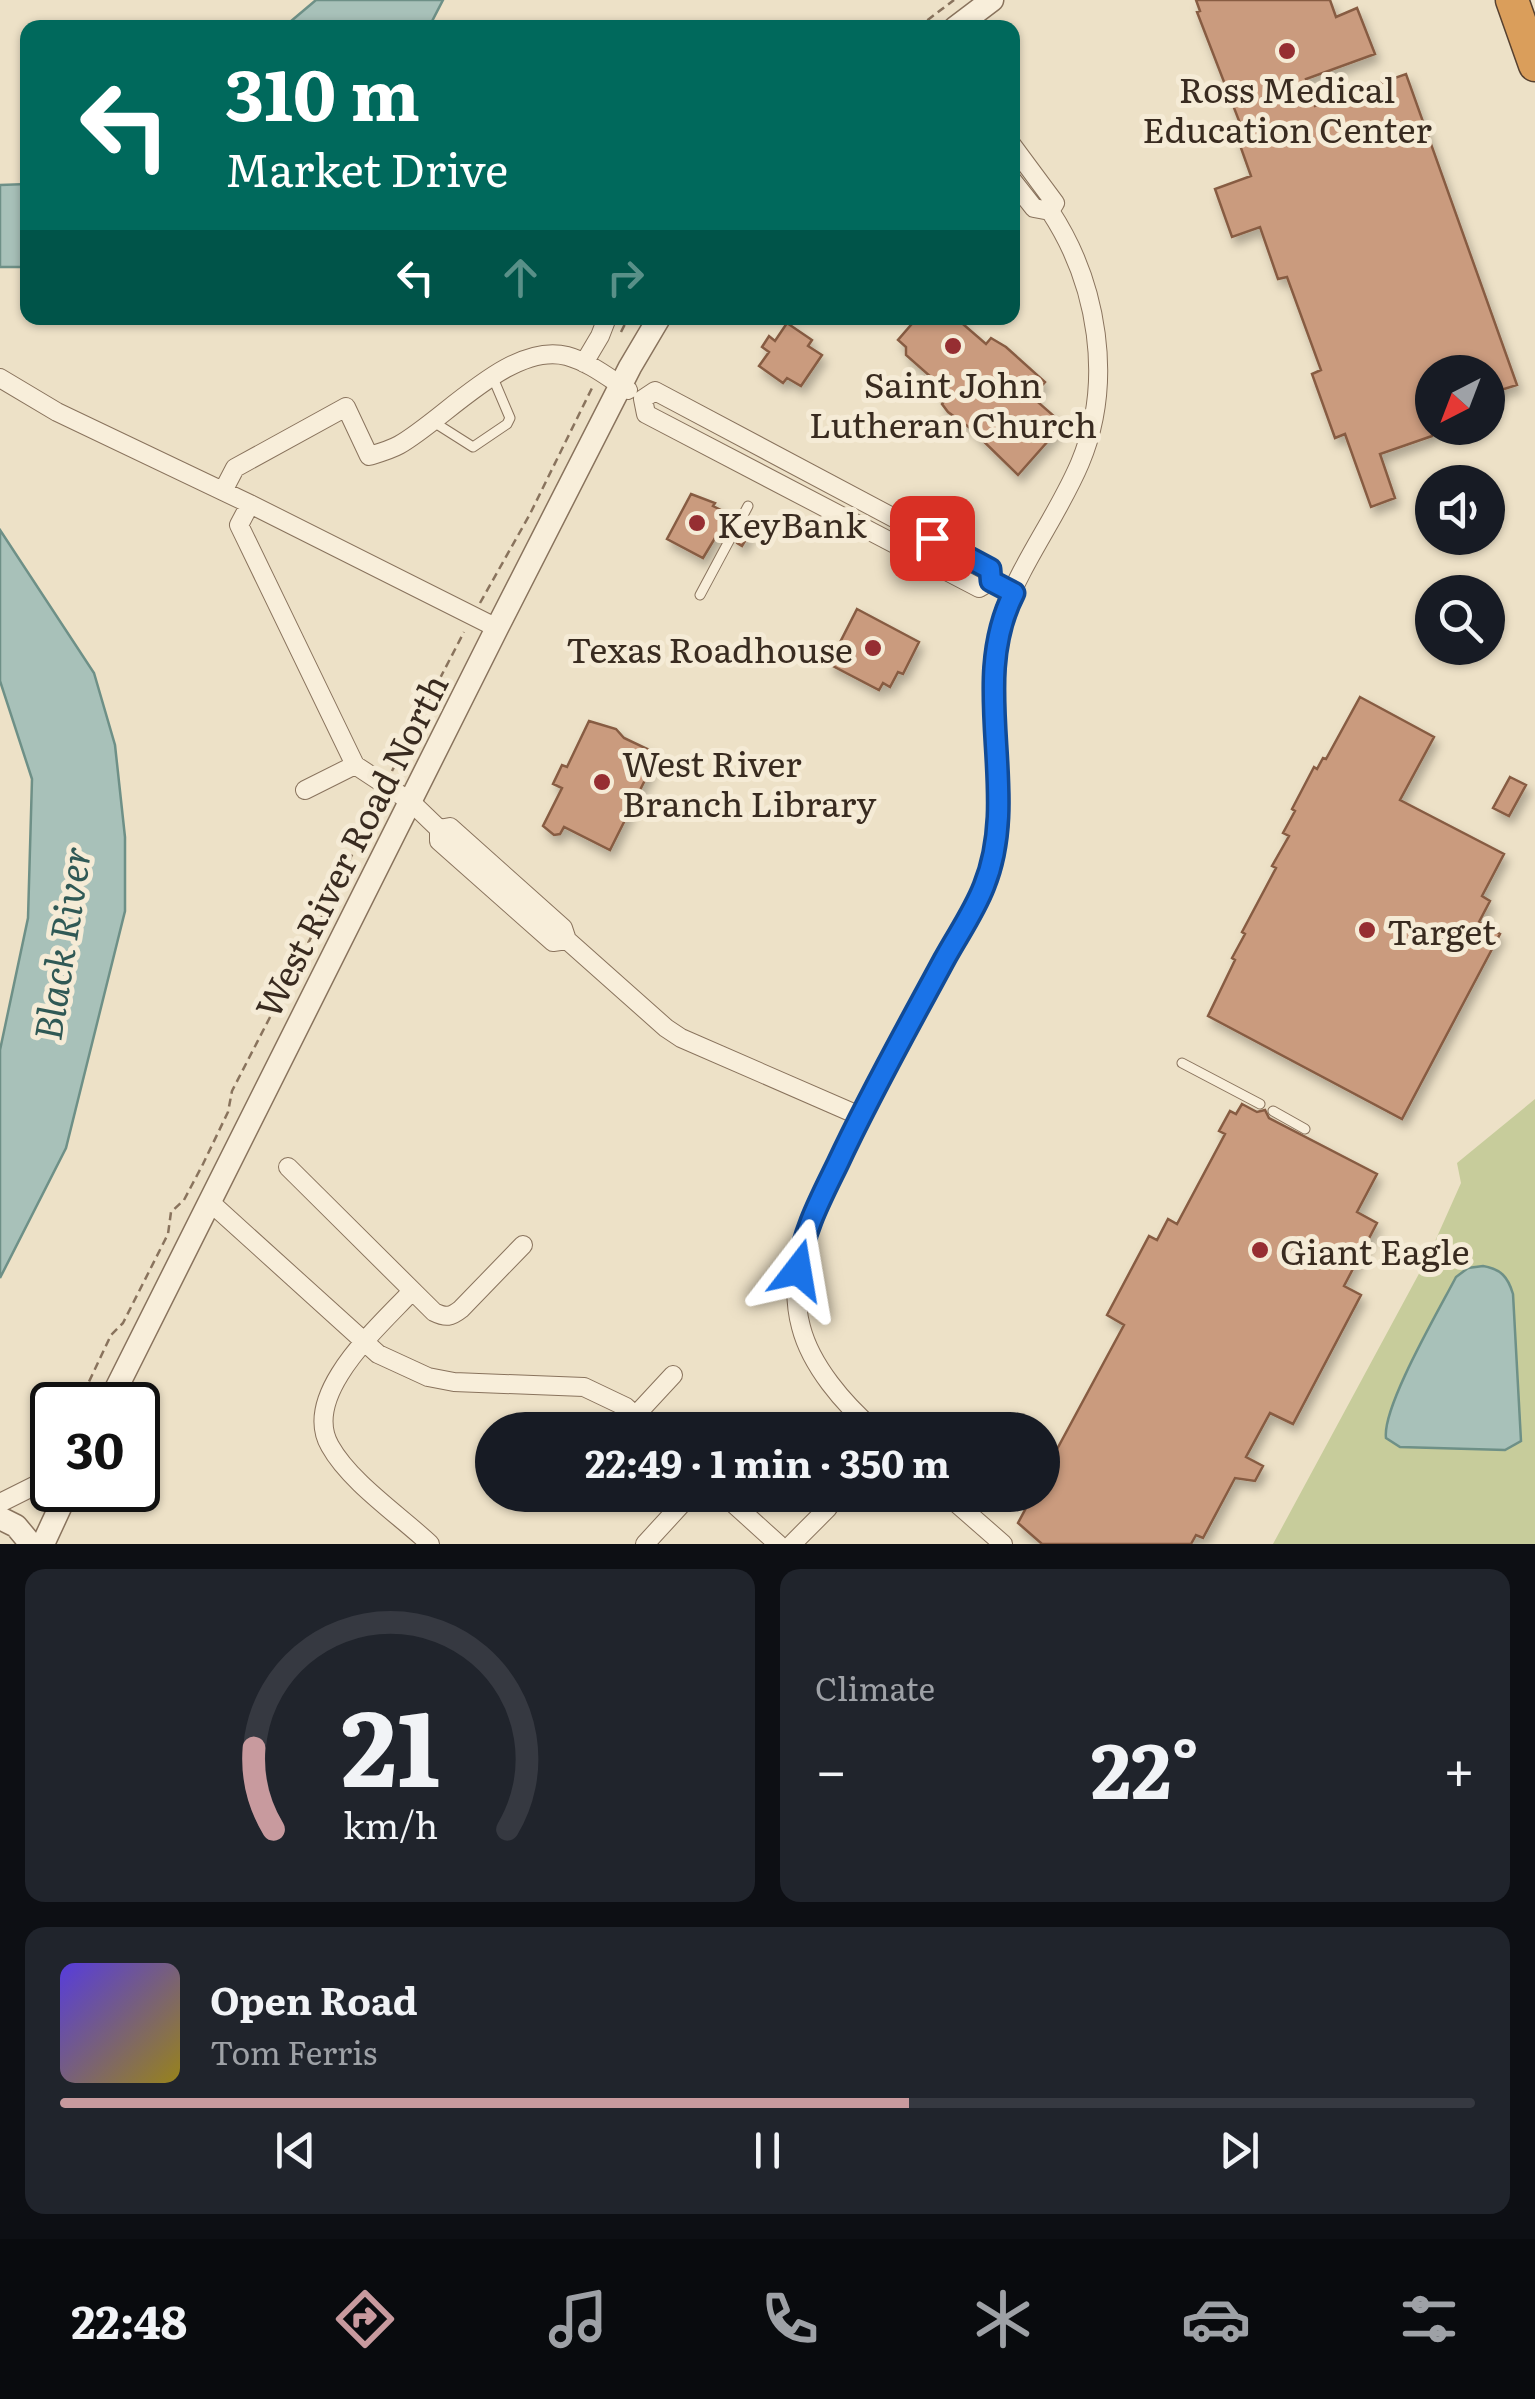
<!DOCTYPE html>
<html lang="en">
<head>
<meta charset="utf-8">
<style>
	body { margin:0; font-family:Literata,serif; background:#20242c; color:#f1f3f6; height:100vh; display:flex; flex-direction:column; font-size:38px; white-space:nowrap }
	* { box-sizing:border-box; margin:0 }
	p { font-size:32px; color:#9ea1a6 }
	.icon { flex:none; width:55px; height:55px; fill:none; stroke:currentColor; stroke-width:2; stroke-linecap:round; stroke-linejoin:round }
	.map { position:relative; height:1544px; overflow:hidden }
	.panel { display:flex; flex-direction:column; gap:25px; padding:25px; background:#0d0f14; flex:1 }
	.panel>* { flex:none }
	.banner { position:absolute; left:20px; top:20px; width:1000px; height:305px; border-radius:20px; box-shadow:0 2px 8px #0004; background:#00695c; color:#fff; overflow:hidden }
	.needle { width:65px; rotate:222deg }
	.tools { position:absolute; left:1415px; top:355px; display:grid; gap:20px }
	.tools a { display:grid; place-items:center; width:90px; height:90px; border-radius:50%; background:#171b24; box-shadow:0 2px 8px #0004; font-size:50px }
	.speed { position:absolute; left:30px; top:1382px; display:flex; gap:20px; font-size:50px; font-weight:700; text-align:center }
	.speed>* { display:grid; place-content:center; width:130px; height:130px; border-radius:50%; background:#171b24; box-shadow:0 2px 8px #0004; line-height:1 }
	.speed .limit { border:5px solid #111; border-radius:15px; background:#fff; color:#111 }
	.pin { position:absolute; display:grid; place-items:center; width:85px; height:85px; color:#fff; margin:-42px; border-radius:20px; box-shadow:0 5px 15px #0006 }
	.me { position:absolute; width:110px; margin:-55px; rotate:14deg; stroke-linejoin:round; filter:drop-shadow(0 0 8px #0008) }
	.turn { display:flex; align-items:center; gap:35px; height:210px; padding:0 40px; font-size:45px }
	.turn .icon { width:130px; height:130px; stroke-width:2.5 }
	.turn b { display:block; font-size:70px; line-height:85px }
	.lanes { display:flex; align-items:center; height:95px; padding:0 40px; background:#0003; justify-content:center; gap:50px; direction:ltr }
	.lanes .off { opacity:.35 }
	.big { font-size:75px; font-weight:700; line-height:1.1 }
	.panel .tile { flex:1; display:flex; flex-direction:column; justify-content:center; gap:15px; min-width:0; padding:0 35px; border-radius:20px; background:#20242c }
	.panel .dial { align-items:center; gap:0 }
	.dial svg { height:260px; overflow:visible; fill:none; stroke:#363941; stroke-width:7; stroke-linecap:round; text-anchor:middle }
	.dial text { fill:#f1f3f6; stroke:none }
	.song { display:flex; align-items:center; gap:30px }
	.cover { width:120px; height:120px; border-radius:15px; background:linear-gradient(135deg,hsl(250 70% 55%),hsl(50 70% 35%)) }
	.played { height:10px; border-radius:5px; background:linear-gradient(90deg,#c89a9e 60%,#363941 60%) }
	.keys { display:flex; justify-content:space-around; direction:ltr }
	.heat { display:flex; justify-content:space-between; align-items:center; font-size:55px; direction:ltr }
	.panel .tiles { flex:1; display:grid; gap:25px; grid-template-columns:1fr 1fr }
	.tile:last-child { grid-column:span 2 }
	.trip { position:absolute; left:475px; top:1412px; width:585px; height:100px; border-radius:50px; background:#171b24; box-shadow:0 2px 8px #0004; font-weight:700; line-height:100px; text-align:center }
	.menu { display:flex; height:160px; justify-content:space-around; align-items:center; background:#090b0e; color:#9ea1a6 }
	.menu .icon { width:70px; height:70px }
	.menu .active { color:#c89a9e }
	.menu b { font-size:45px; color:#f1f3f6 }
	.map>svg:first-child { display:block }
	.green { fill:#c7cc9b }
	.water { fill:#a8c1b9; stroke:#6e9087; stroke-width:2.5 }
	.building { fill:#ca9b7e; stroke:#875c43; stroke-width:2.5; filter:url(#shadow) }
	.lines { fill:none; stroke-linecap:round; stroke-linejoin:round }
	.service-casing { stroke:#89735d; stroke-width:11 }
	.minor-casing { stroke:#89735d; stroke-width:20 }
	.tertiary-casing { stroke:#89735d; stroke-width:25 }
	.motorway-casing { stroke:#574130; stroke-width:35 }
	.path { stroke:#89735d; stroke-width:2.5; stroke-dasharray:8 5; stroke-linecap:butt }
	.service { stroke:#f8eeda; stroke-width:9 }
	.minor { stroke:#f8eeda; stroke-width:18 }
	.tertiary { stroke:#f8eeda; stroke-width:22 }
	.motorway { stroke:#da9e5b; stroke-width:32 }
	.route-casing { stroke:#114b97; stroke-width:25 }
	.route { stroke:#1a73e8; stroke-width:18 }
	.poi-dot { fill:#962e32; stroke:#f5ebd6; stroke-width:4 }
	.labels { text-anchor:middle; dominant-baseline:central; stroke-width:10; stroke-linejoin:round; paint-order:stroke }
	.poi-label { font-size:35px; fill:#392b20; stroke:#f5ebd6; text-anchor:start }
	.street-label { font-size:35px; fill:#392b20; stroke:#f5ebd6 }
	.water-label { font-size:38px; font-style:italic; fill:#305955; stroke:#f5ebd6 }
</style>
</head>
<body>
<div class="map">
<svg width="1535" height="1544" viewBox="0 0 1535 1544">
	<defs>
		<filter id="shadow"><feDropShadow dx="4" dy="7" stdDeviation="5" flood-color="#0004"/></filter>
	</defs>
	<rect width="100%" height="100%" fill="#ede1c7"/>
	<path class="green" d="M1535,1099V1544H1273L1428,1257L1461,1183L1457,1163Z"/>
	<path class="water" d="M316,0H443L429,27H284Z
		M27,184V267H0V185Z
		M0,530L94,673L115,745L125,837V911L66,1148L0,1278V1050L28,918L32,779L0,681Z
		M1483,1266C1501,1269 1508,1277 1513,1294L1521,1441L1505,1450L1400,1447L1386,1438C1382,1407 1439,1310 1456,1277L1468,1268Z"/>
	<path class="building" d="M1196,0H1330L1336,17L1357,8L1375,54L1306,79L1315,106L1406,74L1517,385L1488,394V372H1432V436L1380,454L1395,498L1371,507L1345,434L1335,438L1312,374L1321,370L1287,277L1278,279L1260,227L1232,237L1215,189L1251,176L1236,134L1243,131L1197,12L1200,11Z
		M917,318H956L986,344L991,338L1006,347L1045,382L1032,397L1063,424L1018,475L970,428L948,412L942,404L947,398L928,380L931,377L906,355V347L898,340Z
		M787,323L812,340L808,346L822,355L801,386L787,378L783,383L759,366L769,352L762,347L769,336L775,341Z
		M691,494L715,503L713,506L727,513L725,518L731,521L733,532L739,533L745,529L751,531L742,546L737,543L735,532L729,531L723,536L718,533L703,558L667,539Z
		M857,609L919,642L903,674L898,672L890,687L883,683L879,690L829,664Z
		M1360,697L1434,737L1400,800L1504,854L1482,896L1490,901L1479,922L1500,934L1402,1119L1208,1016L1235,960L1232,958L1245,934L1242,932L1276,868L1272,866L1289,836L1283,833L1295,811L1292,809L1314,767L1317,769L1323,758L1326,759Z
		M589,721L616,729L624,738L658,754L610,850L564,827L560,834L554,835L543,826L562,788L553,784L562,765L567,767Z
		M1510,777L1526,785L1509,816L1493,808Z
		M1242,1104L1257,1112L1265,1110L1269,1118L1377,1174L1357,1212L1377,1223L1344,1286L1361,1295L1293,1424L1270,1413L1246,1457L1263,1466L1255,1481L1235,1478L1203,1538L1196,1535L1191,1544H1042L1018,1523L1033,1495H1042V1477L1124,1325L1107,1315L1149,1236L1157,1240L1168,1219L1177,1224L1225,1134L1219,1131L1230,1111L1236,1114Z"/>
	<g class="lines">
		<g class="service-casing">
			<path id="service" d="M432,421L473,447L507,424L510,418L493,378
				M738,525L748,506
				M700,595L730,539
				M1182,1063L1260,1104
				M1273,1111L1305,1129"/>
		</g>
		<g class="minor-casing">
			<path id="minor" d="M1012,180L1034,208L1050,211
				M584,363L600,336L607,318
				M0,378L57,412L250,504L497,628
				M655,391L990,569L991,581L979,588L646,414L643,399Z
				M223,491L235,468L346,407L369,456C379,453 390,450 399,445C444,420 511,341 567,356C589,362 609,378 628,390
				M250,504L239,525L355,765
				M305,790L355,765L411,802L439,829
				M567,940L553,942L439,841V829L450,827L563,928L567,940L666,1028L681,1038L860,1116
				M288,1167L434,1312C446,1318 451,1317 461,1309L523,1245
				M210,1202L378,1354L428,1377L454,1382L584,1387L626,1407L651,1430
				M412,1291C381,1325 300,1394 330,1446C350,1482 399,1515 430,1544
				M635,1416L673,1375
				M874,1430C844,1404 811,1366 801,1327C794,1301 795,1270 802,1244C810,1216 826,1188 839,1161C872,1091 910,1023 948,954C967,919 989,885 997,844C1010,769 978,686 1004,611C1022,562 1059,513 1080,463C1114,382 1098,284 1050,211L1055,203L1012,145
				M724,1495L778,1544
				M947,1495L1003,1544
				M0,1503L52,1477
				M645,1544L690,1495
				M792,1544L828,1508"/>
		</g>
		<g class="tertiary-casing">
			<path id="tertiary" d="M955,28L992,0
				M108,1405L497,628L630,367L659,318
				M0,1518L16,1526L31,1544
				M43,1544L68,1490"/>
		</g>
		<g class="motorway-casing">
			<path id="motorway" d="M1512,0L1535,65"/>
		</g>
		<path class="path" d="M917,28L954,0
			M621,332L628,318
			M480,603L530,514L592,388
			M392,771L464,632
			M78,1405L111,1335L123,1323L168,1234L171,1212L184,1200L203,1164L228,1112L232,1091L337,887L377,801"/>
		<use href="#service" class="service"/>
		<use href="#minor" class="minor"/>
		<use href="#tertiary" class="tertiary"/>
		<use href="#motorway" class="motorway"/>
	</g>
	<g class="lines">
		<g class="route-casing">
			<path id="route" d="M798,1270C803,1231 821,1198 838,1163C870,1094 908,1027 944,960C957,936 974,912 984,886C1022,793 967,684 1014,593L991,581L990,569L932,538"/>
		</g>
		<use href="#route" class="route"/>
	</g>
	<g class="poi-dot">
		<circle cx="1287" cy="51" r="10"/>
		<circle cx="953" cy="346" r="10"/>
		<circle cx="697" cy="523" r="10"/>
		<circle cx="873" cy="648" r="10"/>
		<circle cx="602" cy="782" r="10"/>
		<circle cx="1367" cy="930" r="10"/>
		<circle cx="1260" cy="1250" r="10"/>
	</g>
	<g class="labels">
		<g class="poi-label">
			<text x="1287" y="88" text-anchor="middle">Ross Medical<tspan x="1287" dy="40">Education Center</tspan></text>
			<text x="953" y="383" text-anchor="middle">Saint John<tspan x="953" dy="40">Lutheran Church</tspan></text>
			<text x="717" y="523">KeyBank</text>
			<text x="853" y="648" text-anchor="end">Texas Roadhouse</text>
			<text x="622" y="762">West River<tspan x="622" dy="40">Branch Library</tspan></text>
			<text x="1387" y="930">Target</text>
			<text x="1280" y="1250">Giant Eagle</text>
		</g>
		<g class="street-label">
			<text transform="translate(350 845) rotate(-63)">West River Road North</text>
		</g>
		<g class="water-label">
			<text transform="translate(60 943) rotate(-81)">Black River</text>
		</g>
	</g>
</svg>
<div class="tools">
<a><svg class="needle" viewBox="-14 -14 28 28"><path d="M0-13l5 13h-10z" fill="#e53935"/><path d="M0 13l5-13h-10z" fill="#9ea1a6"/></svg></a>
<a><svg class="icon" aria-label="sound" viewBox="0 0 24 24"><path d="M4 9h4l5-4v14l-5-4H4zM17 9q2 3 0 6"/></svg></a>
<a><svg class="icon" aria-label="search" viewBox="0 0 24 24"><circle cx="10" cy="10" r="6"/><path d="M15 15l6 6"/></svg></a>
</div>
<div class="speed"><div class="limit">30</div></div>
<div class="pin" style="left:932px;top:538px;background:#d93025"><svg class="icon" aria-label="arrive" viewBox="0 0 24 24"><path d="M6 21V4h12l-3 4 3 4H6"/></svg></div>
<svg class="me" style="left:798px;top:1270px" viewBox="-20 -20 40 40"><path d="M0-17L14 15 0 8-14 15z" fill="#1a73e8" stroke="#fff" stroke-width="4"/></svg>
<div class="trip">22:49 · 1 min · 350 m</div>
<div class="banner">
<div class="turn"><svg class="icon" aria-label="left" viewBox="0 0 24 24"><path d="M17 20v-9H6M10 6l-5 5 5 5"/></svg><div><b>310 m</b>Market Drive</div></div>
<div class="lanes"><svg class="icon" aria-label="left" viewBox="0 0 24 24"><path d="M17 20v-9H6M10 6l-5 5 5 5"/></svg><svg class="icon off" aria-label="ahead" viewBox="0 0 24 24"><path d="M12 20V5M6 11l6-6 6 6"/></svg><svg class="icon off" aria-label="right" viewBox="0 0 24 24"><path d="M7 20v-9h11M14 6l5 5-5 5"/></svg></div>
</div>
</div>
<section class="panel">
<div class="tiles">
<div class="tile dial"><svg viewBox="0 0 100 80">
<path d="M14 69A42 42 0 1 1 86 69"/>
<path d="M14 69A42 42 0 0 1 8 44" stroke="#c89a9e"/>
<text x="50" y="56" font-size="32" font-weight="700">21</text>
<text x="50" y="72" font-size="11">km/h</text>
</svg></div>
<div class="tile"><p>Climate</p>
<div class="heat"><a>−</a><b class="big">22°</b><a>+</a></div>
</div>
<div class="tile">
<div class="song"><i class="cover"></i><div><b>Open Road</b><p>Tom Ferris</p></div></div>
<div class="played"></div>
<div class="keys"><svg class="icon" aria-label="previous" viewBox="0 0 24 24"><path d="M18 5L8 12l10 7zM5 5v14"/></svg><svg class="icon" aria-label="pause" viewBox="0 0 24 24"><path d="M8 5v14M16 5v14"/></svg><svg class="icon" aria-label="next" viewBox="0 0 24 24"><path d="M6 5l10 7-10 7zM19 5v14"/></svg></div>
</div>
</div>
</section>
<nav class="menu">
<b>22:48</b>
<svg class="icon active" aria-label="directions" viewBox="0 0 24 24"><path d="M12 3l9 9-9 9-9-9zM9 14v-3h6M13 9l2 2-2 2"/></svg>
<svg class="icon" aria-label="music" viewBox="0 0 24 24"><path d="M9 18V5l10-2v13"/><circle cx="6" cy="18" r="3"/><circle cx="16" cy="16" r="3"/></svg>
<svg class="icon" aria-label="phone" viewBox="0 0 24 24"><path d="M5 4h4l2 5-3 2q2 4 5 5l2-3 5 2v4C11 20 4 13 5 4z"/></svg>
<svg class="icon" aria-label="climate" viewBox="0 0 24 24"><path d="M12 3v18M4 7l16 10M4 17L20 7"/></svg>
<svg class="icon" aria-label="car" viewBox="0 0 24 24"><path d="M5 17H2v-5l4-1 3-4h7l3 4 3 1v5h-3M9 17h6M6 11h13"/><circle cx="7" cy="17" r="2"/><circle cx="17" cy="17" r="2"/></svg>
<svg class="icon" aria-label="filters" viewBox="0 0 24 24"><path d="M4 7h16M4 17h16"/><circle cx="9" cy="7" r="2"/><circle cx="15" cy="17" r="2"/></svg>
</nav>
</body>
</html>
